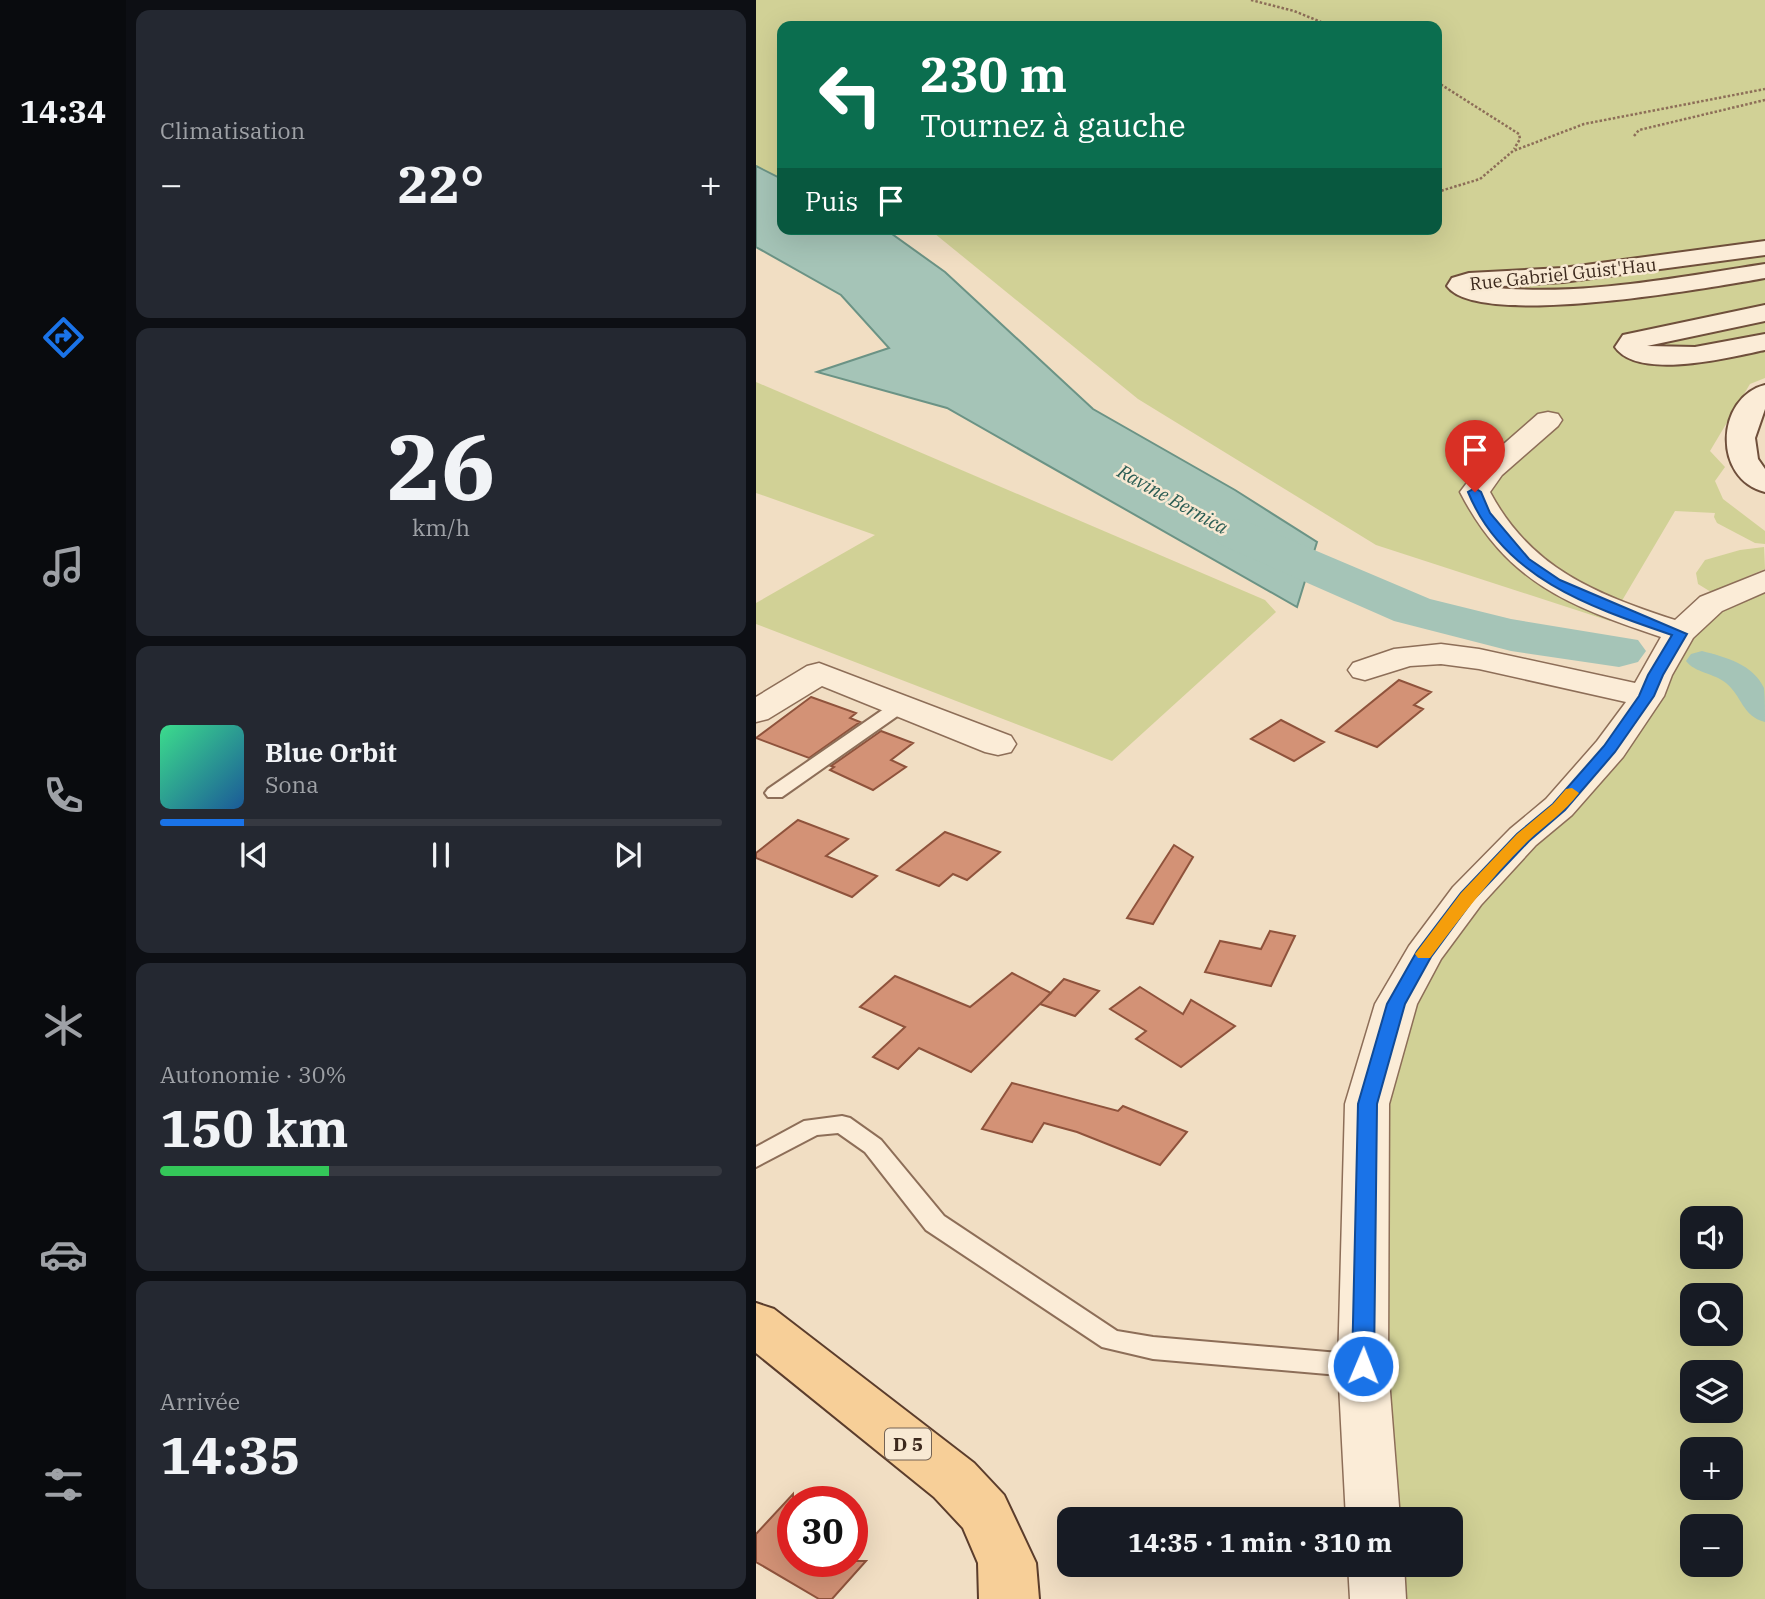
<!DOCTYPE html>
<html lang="fr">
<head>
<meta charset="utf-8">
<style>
	body { margin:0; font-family:"IBM Plex Serif",serif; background:#242831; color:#f1f3f6; height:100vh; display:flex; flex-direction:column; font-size:26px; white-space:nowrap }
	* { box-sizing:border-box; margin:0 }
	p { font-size:23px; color:#9ea1a6 }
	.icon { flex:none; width:38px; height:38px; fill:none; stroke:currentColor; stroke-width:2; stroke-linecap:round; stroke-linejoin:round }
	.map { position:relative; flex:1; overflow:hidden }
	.details { display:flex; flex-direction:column; gap:10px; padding:10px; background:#0d0f14; width:630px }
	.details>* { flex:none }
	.hud { position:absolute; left:21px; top:21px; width:665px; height:214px; border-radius:14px; box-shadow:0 7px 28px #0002; background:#0b6e4f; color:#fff; overflow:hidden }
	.buttons { position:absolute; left:924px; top:1206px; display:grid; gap:14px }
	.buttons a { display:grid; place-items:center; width:63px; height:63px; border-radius:14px; background:#171b24; box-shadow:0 7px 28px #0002; font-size:35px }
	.speed { position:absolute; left:21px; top:1486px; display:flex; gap:14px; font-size:35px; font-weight:700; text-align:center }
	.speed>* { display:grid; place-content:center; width:91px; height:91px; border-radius:50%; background:#171b24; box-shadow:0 7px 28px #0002; line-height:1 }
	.speed .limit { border:10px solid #d22; background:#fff; color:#111 }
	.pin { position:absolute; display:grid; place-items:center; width:60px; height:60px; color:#fff; margin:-72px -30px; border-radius:50% 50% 50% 0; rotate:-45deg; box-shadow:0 0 7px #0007 }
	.pin .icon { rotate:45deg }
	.me { position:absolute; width:77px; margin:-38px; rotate:1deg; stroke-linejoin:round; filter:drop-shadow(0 0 5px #0008) }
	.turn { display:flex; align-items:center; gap:24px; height:147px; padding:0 28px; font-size:32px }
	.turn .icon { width:91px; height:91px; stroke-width:2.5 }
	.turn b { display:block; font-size:49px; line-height:60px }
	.then { display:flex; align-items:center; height:66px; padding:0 28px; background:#0003; gap:14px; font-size:26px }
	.big { font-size:52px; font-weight:700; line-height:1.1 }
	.details .widget { flex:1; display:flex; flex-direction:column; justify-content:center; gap:10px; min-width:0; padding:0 24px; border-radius:14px; background:#242831 }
	.details .dial { align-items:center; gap:0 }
	.dial b { font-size:91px; line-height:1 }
	.song { display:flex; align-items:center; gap:21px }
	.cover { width:84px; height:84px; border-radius:10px; background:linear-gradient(135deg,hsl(150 70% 55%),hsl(210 70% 35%)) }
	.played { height:7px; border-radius:4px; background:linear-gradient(90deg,#1a73e8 15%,#363941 15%) }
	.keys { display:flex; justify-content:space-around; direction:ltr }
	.heat { display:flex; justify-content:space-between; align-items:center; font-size:38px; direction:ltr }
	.charge { height:10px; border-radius:5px; background:linear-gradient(90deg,#34c759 30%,#363941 0) }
	.trip { position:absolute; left:301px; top:1507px; width:406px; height:70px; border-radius:14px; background:#171b24; box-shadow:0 7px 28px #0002; font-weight:700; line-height:70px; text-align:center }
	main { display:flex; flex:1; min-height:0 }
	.menu { display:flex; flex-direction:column; width:126px; justify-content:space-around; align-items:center; background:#090b0e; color:#9ea1a6 }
	.menu .icon { width:49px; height:49px }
	.menu .current { color:#1a73e8 }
	.menu b { font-size:32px; color:#f1f3f6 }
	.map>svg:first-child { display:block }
	.green { fill:#d1d196; fill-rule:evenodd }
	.water { fill:#a5c4b7; stroke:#6b9385; stroke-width:2 }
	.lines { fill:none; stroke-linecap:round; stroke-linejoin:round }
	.canal { fill:#a5c4b7; fill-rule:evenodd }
	.river { fill:#a5c4b7; fill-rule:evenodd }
	.building { fill:#d39276; stroke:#8f533c; stroke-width:2 }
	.service-casing { stroke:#8d6e58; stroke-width:4 }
	.minor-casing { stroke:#8d6e58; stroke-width:3 }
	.secondary-casing { stroke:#6f4f3b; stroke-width:4 }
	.primary-casing { stroke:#5b3d2c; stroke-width:4 }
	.path { stroke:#8d6e58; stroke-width:2.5; stroke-dasharray:2.5 2; stroke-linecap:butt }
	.service { fill:#fbecd7; fill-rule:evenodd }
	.minor { fill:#fbecd7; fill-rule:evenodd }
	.secondary { fill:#fbecd7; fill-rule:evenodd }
	.primary { fill:#f7cf98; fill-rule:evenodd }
	.route { fill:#1a73e8; stroke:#114b97; stroke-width:2 }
	.slow { fill:#f59e0b }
	.labels { text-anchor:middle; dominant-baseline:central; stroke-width:5; stroke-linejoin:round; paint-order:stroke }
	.far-street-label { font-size:18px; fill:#3c291d; stroke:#f8e9d3 }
	.far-water-label { font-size:19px; font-style:italic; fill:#2b5d54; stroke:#f8e9d3 }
	.shield { fill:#f8e9d3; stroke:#746354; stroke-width:2 }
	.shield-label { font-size:19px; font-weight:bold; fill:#3c291d }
</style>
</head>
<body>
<main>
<nav class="menu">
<b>14:34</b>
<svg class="icon current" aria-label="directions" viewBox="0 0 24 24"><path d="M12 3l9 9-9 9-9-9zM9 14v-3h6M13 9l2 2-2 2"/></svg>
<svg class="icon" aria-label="music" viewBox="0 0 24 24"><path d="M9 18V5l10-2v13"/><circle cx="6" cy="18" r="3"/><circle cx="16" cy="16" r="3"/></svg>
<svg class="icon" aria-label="phone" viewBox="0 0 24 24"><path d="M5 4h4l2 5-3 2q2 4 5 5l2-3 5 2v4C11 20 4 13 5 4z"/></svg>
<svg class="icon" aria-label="climate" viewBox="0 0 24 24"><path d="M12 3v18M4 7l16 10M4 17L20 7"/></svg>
<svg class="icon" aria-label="car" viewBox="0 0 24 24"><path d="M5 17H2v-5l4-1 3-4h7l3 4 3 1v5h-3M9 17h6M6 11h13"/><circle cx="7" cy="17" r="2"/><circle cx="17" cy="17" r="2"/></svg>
<svg class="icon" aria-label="filters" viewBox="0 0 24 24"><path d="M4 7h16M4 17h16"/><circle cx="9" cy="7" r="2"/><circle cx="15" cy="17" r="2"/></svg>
</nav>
<section class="details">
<div class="widget"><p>Climatisation</p>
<div class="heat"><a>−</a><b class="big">22°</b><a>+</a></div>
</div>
<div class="widget dial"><b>26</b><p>km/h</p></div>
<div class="widget">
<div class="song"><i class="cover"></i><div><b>Blue Orbit</b><p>Sona</p></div></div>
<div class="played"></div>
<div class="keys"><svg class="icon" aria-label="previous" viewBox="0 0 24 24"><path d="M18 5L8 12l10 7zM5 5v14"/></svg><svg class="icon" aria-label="pause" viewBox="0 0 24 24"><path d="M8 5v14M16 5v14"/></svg><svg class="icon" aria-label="next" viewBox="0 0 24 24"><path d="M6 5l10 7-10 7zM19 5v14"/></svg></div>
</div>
<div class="widget"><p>Autonomie · 30%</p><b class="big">150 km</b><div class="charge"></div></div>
<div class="widget"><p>Arrivée</p><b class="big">14:35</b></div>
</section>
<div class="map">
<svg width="1009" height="1599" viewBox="0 0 1009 1599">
	<rect width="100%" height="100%" fill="#f1dec3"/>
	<path class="green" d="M0,0H1009V378L994,384L954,451L969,467L959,481L967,499L1009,531V544L999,543L961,523L958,517L959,513L919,511L854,621L620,545L382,399L173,229H681V26H26V229L0,236Z
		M0,382L509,600L520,612L356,761L0,624V603L119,535L0,493Z
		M1008,547L1009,569L955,592L942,584L940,573L949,560L984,550Z
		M1009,582V1599H622L620,1565L695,1564V1519H617L607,1366L640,1004L924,633ZM936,1218H975V1256H936ZM936,1295H975V1334H936ZM936,1372H975V1410H936ZM936,1449H975V1488H936ZM936,1526H975V1564H936Z"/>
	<path class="water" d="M0,166L26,179V229H129L189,272L337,409L479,490L561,542L541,607L191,408L61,372L133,348L85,295L0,247Z"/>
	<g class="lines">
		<path class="canal" d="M946,651C969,657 997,664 1008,688C1009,697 1009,712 1009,722C986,716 986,696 970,683C958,673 939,673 930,661L935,654Z"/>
		<path class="river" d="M480,519L497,524L674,599L755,619L882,640L890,651L882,662L863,667L755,651L638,621L463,544L456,534L463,524Z"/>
	</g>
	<path class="building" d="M643,680L675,692L658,705L667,709L621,747L580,731Z
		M55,697L100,713L94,718L104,722L53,758L0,738Z
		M525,720L568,742L538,761L495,739Z
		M125,731L157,743L135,760L150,767L117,790L74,770L78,767L75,766Z
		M42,820L92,839L70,856L121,876L96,897L0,858V853Z
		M189,832L244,852L211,880L197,874L183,886L141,870Z
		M418,845L437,857L397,924L371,918Z
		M514,931L539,936L515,986L449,972L464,941L505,949Z
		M256,973L295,993L215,1072L163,1048L142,1069L117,1057L149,1027L104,1007L139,976L214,1007Z
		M308,979L343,991L319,1016L284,1004Z
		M384,987L427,1014L435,1000L479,1026L425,1067L380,1039L390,1031L354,1009Z
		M256,1083L362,1111L367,1106L431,1132L404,1165L321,1132L288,1123L276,1142L226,1129Z
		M37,1494V1561H110L76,1599H63L0,1562V1534Z"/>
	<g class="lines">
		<g class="service-casing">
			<path id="service" d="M144,701L150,702L153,706L150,710L26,797H12L9,793L12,789L138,702Z
				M86,1116L94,1118L125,1140L188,1216L361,1331L397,1337L606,1355L615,1358L619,1366L615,1374L606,1377L397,1359L346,1347L170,1230L109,1152L82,1133L61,1135L0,1167V1147L48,1121Z"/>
		</g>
		<g class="minor-casing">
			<path id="minor" d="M792,412L802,414L806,420L802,426L746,475L734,492C775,569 840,594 919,620L944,597L1009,571V592L966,611L937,638L916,675L908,696L867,757L816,815L780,845L725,905L685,959L661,1004L633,1104L632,1366L644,1519H590L582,1366L589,1104L619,1004L653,946L697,887L754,829L790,799L841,741L870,702L723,669L685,664L654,666L609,680L597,677L592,670L597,663L638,649L685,644L723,649L879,683L905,637C813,606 751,583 704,492L726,463L782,414Z
				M63,663L255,736L260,744L255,752L242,755L229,752L66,686L12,719L0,722V697L51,666Z
				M592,1564H648L650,1599H594Z"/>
		</g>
		<g class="secondary-casing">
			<path id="secondary" d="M1009,241V255L807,282L731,287C823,297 918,278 1009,264V278C957,287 722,330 691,286L696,278L713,273L807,268Z
				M1009,305V321L891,346L939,347L1009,334V350C975,357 882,381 859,347L867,335Z
				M1009,385V409L999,438L1002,459L1009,469V492C956,479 960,397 1009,385Z"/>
		</g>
		<g class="primary-casing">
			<path id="primary" d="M0,1303L18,1309L218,1463L248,1495L280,1563L283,1599H223L222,1563L207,1528L178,1497L0,1353Z"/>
		</g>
		<path class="path" d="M495,0L538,11L575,26
			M681,82L763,134L764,139L758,149
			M878,136L883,130L1009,100
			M681,192L724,179L757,151L828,124L1009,89"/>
		<use href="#service" class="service"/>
		<use href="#minor" class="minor"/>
		<use href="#secondary" class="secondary"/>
		<use href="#primary" class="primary"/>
	</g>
	<path class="route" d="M719,488L725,492L734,513L773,559L804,580L931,634L907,675L898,696L859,752L809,810L773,841L717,900L675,957L649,1004L621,1104L618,1366L615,1372L607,1375L599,1372L596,1366L602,1104L631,1004L661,951L705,893L761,834L797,804L848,746L883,696L892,675L916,635C834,607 747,578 712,492Z"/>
	<path class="slow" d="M816,788L823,793C809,812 789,825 772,841C735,877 705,917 674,958H662L659,954L662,950L705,893L761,834L797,804L810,789Z"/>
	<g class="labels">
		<g class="far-street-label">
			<text transform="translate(807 274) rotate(-6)">Rue Gabriel Guist'Hau</text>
		</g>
		<g class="far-water-label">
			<text transform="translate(417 499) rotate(29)">Ravine Bernica</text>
		</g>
		<rect class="shield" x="129" y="1428.5" width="46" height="31" rx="5"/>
		<g class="shield-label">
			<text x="152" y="1444">D 5</text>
		</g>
	</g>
</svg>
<div class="buttons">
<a><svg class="icon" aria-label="sound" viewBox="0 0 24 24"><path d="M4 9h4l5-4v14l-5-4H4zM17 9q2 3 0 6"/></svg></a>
<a><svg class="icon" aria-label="search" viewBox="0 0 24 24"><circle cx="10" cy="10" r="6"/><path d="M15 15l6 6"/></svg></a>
<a><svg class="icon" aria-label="layers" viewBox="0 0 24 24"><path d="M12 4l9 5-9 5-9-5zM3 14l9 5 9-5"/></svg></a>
<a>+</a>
<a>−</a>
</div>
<div class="speed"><div class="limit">30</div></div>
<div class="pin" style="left:719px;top:492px;background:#d93025"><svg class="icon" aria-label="arrive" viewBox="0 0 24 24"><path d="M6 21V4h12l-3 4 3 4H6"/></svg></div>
<svg class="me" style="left:607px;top:1366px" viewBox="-20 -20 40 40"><circle r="17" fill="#1a73e8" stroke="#fff" stroke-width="3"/><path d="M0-11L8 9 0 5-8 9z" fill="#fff"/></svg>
<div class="trip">14:35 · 1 min · 310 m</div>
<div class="hud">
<div class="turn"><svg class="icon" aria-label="left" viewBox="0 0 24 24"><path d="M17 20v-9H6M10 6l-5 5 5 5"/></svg><div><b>230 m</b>Tournez à gauche</div></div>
<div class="then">Puis<svg class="icon" aria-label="arrive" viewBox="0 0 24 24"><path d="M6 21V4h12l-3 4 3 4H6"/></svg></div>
</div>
</div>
</main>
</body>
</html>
